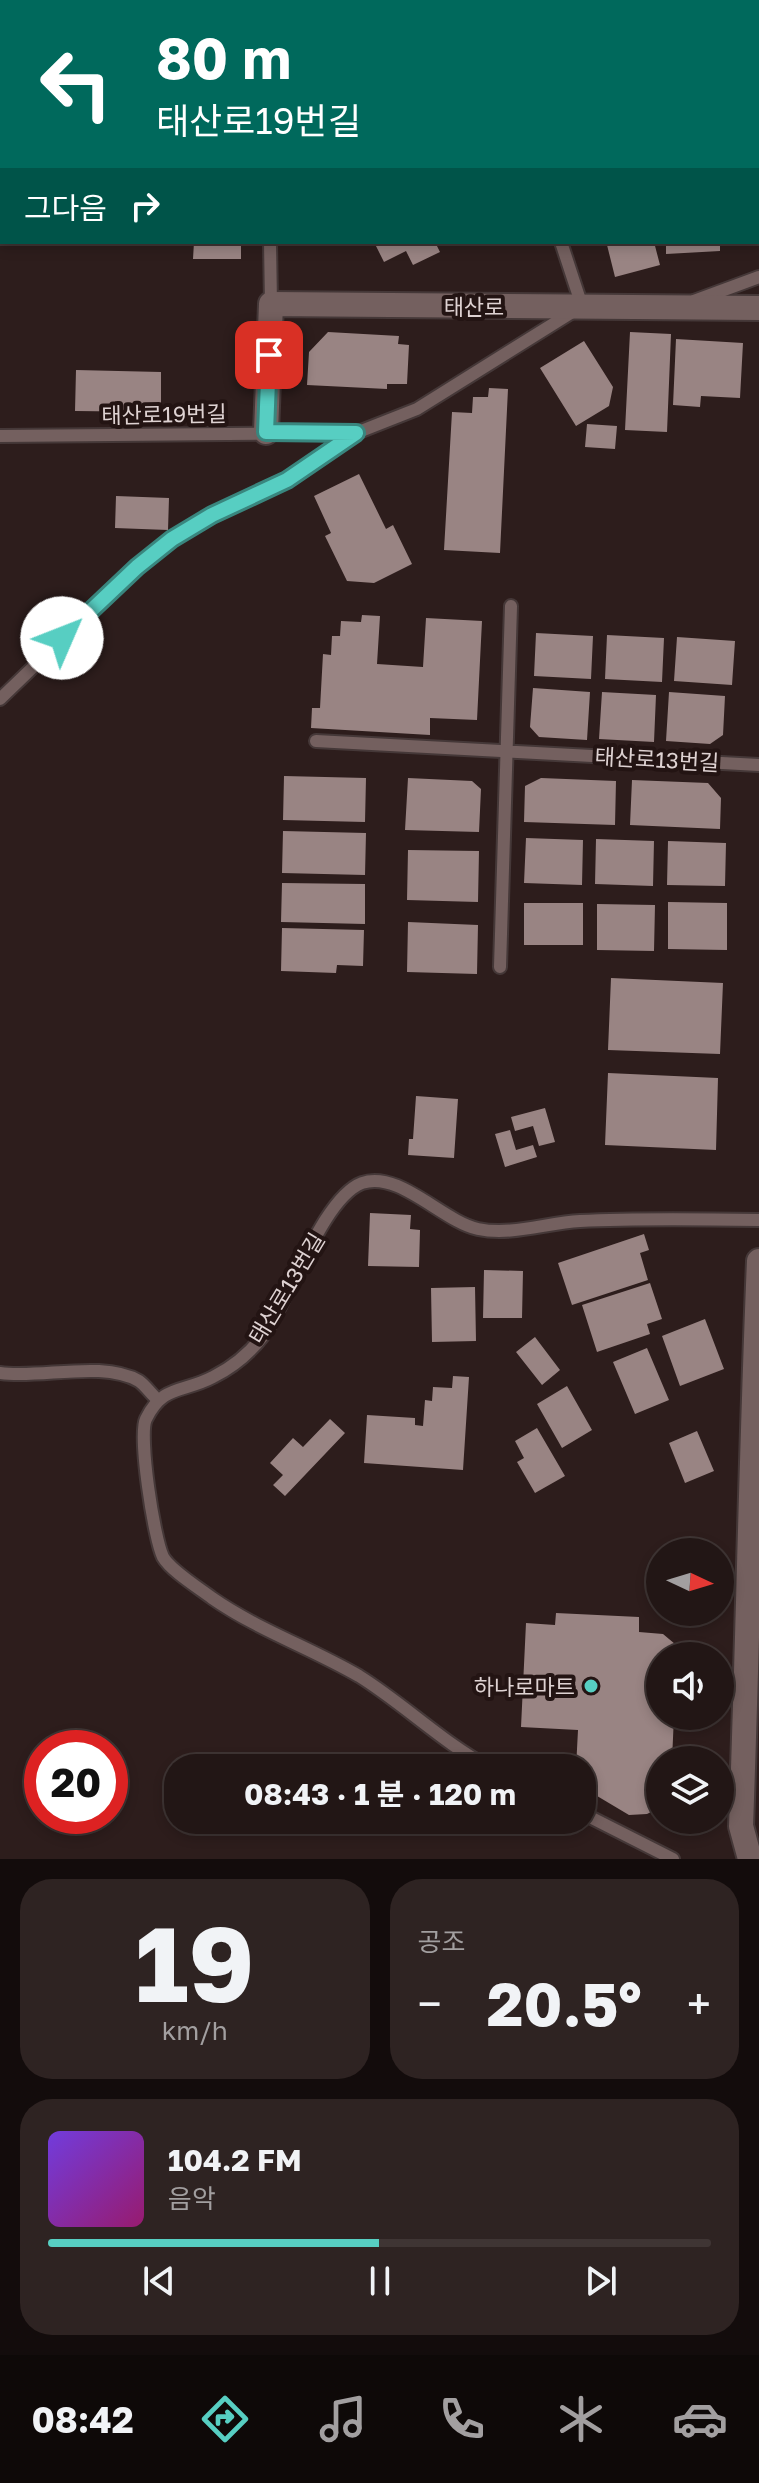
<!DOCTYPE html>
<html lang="ko">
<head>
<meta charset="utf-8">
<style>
	body { margin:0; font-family:"Golos Text","Noto Sans KR",sans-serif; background:#2e2322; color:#f1f3f6; height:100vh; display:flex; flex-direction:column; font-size:30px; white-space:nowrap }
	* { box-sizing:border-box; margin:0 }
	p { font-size:26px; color:#a29fa0 }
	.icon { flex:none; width:44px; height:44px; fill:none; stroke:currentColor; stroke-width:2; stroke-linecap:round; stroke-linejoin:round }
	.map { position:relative; height:1859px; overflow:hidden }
	.details { display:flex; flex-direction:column; gap:20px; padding:20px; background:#130c0c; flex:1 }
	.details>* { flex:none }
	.top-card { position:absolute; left:0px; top:0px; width:760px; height:244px; box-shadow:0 4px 12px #0003,0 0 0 2px #3f3534; background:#00695c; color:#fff; overflow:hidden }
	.needle { width:52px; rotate:94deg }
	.controls { position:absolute; left:646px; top:1538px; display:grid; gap:16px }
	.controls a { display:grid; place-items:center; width:88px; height:88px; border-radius:50%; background:#221615; box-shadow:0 4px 12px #0003,0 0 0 2px #3f3534; font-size:40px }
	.speed { position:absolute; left:24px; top:1730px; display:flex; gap:16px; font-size:40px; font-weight:700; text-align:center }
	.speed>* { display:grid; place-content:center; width:104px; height:104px; border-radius:50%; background:#221615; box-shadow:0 4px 12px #0003,0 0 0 2px #3f3534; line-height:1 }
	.speed .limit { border:12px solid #d22; background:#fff; color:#111 }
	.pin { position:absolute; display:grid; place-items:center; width:68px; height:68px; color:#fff; margin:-34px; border-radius:16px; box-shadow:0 4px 12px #0006 }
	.me { position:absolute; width:88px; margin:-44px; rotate:46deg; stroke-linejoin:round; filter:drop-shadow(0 0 6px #0008) }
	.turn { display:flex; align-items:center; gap:28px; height:168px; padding:0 24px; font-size:36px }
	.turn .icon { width:104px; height:104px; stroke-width:2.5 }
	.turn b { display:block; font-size:56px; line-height:68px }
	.then { display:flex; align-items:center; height:76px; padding:0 24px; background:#0003; gap:16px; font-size:30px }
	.big { font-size:60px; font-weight:700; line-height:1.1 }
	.details .widget { flex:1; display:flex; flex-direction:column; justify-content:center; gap:12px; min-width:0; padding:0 28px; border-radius:32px; background:#2e2322 }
	.details .dial { align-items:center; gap:0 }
	.dial b { font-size:104px; line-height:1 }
	.song { display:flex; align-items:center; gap:24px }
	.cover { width:96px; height:96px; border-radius:12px; background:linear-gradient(135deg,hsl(260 70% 55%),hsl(320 70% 35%)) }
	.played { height:8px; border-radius:4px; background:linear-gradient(90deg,#57cec2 50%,#3f3534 50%) }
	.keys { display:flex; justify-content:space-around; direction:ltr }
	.heat { display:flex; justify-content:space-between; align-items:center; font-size:44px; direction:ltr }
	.details .tiles { flex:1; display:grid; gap:20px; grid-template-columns:1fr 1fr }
	.widget:last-child { grid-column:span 2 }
	.trip { position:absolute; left:164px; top:1754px; width:432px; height:80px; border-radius:32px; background:#221615; box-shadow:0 4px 12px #0003,0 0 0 2px #3f3534; font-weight:700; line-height:80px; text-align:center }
	.tabs { display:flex; height:128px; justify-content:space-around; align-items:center; background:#0e0908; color:#a29fa0 }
	.tabs .icon { width:56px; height:56px }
	.tabs .active { color:#57cec2 }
	.tabs b { font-size:36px; color:#f1f3f6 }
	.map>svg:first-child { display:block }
	.building { fill:#998483 }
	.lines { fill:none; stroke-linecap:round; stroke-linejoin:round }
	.lane-casing { stroke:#453838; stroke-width:16 }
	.street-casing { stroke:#453838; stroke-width:28 }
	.lane { stroke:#74605f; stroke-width:12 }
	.street { stroke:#74605f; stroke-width:24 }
	.route-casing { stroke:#39867e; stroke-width:20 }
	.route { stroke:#57cec2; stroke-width:14 }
	.poi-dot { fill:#57cec2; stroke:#231413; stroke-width:3 }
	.labels { text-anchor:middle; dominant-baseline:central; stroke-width:8; stroke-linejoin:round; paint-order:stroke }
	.street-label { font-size:22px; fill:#ded2d2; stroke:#231413 }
	.poi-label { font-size:22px; fill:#ded2d2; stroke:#231413; text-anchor:end }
</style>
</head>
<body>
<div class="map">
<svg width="759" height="1859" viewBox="0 0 759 1859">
	<rect width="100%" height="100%" fill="#2d1d1c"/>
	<path class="building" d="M194,242H241V259H193Z
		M374,242H435L440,252L413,265L406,251L384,262Z
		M618,242H654L660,265L615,277L607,245Z
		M666,242H720V251L666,254Z
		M328,332L399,336L398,344L409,345L407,384H387V389L307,385L309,352Z
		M630,332L671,334L667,432L625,430Z
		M676,339L743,343L740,398L701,396L700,407L673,405Z
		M584,341L613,387L609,406L576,426L540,368Z
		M76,370L161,372V412L75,411Z
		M489,388L508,389L500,553L444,550L452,412L472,413L473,397H488Z
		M587,424L617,426L615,449L585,447Z
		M359,474L386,529L393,525L412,564L374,583L347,581L325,536L331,533L314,496Z
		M116,496L169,498L168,530L115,528Z
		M362,615L380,616L377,664L423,667L426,618L482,621L477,720L430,718V735L311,728L312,708H320L323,654L331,655L332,636H340L341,621L361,622Z
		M536,633L593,636L591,679L534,676Z
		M607,635L664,638L662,682L605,679Z
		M677,637L735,641L732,685L674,681Z
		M533,688L590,692L587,740L539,737L530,727Z
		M602,692L656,695L654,742L599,739Z
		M669,692L725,696L723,735L710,744L666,741Z
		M284,776L366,778L365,822L283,820Z
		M408,778L472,781L481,789L479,832L405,830Z
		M541,778L616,781L615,825L524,822L525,786Z
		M632,780L708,783L721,798L720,829L630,825Z
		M283,831L366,833L365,875L282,873Z
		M526,838L583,840L582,885L524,883Z
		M596,839L654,841L653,886L595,884Z
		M668,841L726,843L725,886L667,885Z
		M408,850L479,851L478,902L407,900Z
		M282,883L365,884V924L281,922Z
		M668,902L727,903V950L668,949Z
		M524,903H583V945H524Z
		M597,904L655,905L654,951L597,950Z
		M408,922L478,925L477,974L407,972Z
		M282,928L364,930L363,966L337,965L336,973L281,971Z
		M611,978L723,983L720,1054L608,1050Z
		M608,1073L718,1078L716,1150L605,1145Z
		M416,1096L458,1099L454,1158L408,1155L409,1139H413Z
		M545,1108L555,1142L539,1146L533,1126L515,1131L511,1117Z
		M510,1130L516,1150L533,1145L537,1157L505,1167L495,1134Z
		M370,1213L411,1215L410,1229L420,1230L419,1267L368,1266Z
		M644,1234L649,1250L640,1253L648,1280L572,1305L558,1263Z
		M484,1270L523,1271L522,1318H483Z
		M650,1283L662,1319L647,1324L650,1334L597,1352L582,1305Z
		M475,1287L476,1341L432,1342L431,1288Z
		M705,1319L724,1369L680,1386L662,1336Z
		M535,1337L560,1370L542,1385L516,1352Z
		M647,1348L669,1400L635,1414L613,1362Z
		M453,1376L469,1377L463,1470L364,1463L367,1415L415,1418V1425L423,1426L425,1400L432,1401L433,1387L452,1388Z
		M567,1386L592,1430L562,1448L537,1404Z
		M330,1419L345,1433L285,1496L273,1485L283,1475L270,1463L293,1438L303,1447Z
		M537,1428L565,1476L535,1493L517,1462L524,1458L515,1441Z
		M697,1431L714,1471L685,1483L669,1443Z
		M556,1613L639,1617V1632L663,1634L675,1644L677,1656H660V1716H674L672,1760H660L659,1808L647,1814L629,1815L582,1787V1768H576L578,1730L521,1727L526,1623L555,1625Z"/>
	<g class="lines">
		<g class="lane-casing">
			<path id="lane" d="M534,2V0
				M270,242L271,304
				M694,301L759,277
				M0,436L356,433L417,409L582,306L561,242
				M0,699L137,567L172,539L212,515L287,480L356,433
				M316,741L759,765
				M500,967L511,606
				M0,1373C41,1379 102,1360 139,1381C145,1385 151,1394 157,1399
				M490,1768C443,1743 404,1704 359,1676C311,1648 258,1630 212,1598C199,1588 171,1571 163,1557C154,1539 138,1435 146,1419C163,1384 183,1393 213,1377C233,1367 248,1355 262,1337C289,1302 322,1198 362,1183C399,1170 442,1221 478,1229C511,1236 546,1223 580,1221C639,1218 699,1219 759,1220
				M582,1813L673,1859"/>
		</g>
		<g class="street-casing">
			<path id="street" d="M266,432L271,304L759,308
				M750,1859L741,1826C748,1638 751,1449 759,1261"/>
		</g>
		<use href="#lane" class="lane"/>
		<use href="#street" class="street"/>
	</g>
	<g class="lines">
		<g class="route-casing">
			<path id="route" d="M62,638L137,567L172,539L212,515L287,480L356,433L266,432L269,355"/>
		</g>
		<use href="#route" class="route"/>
	</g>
	<circle class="poi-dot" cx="591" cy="1686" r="8"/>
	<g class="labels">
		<g class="street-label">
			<text x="474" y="306">태산로</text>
			<text transform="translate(164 414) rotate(-1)">태산로19번길</text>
			<text transform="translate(657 759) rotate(3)">태산로13번길</text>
			<text transform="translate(286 1288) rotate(-59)">태산로13번길</text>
		</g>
		<g class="poi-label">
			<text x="575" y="1686">하나로마트</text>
		</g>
	</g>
</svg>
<div class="controls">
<a><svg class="needle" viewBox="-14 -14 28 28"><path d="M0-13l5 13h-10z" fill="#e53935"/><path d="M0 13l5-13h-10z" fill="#a29fa0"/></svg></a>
<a><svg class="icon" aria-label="sound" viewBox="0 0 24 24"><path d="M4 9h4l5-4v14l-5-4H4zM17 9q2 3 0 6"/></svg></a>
<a><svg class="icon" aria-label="layers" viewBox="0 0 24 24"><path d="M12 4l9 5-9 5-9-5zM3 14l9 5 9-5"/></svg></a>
</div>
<div class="speed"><div class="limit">20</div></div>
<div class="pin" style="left:269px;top:355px;background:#d93025"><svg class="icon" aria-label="arrive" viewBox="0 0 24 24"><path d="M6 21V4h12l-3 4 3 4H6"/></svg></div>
<svg class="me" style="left:62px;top:638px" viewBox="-20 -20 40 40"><circle r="19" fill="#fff"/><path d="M0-13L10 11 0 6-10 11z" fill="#57cec2"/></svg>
<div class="trip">08:43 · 1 분 · 120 m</div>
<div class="top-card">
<div class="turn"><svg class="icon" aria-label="left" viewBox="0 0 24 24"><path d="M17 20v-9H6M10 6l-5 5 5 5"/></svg><div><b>80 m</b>태산로19번길</div></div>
<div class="then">그다음<svg class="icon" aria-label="right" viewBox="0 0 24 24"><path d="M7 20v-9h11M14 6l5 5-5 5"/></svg></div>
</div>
</div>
<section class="details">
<div class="tiles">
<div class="widget dial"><b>19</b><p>km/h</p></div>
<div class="widget"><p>공조</p>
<div class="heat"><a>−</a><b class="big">20.5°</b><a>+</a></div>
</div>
<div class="widget">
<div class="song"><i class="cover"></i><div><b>104.2 FM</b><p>음악</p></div></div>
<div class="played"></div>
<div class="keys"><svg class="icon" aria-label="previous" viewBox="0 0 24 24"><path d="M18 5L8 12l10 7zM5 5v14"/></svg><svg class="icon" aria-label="pause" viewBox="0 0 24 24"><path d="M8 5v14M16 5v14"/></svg><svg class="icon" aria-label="next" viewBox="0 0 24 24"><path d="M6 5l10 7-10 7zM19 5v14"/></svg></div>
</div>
</div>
</section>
<nav class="tabs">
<b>08:42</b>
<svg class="icon active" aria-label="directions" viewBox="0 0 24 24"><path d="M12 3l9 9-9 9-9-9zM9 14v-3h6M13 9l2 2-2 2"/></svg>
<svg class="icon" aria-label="music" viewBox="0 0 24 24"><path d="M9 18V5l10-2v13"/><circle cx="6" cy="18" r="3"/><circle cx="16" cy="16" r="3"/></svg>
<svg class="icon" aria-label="phone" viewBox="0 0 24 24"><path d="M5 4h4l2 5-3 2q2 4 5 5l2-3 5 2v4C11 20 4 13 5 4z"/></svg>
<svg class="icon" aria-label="climate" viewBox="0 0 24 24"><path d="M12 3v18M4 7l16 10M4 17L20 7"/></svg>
<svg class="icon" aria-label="car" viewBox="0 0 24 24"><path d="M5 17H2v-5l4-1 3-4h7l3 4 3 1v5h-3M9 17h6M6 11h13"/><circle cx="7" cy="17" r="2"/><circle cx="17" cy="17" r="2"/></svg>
</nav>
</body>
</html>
